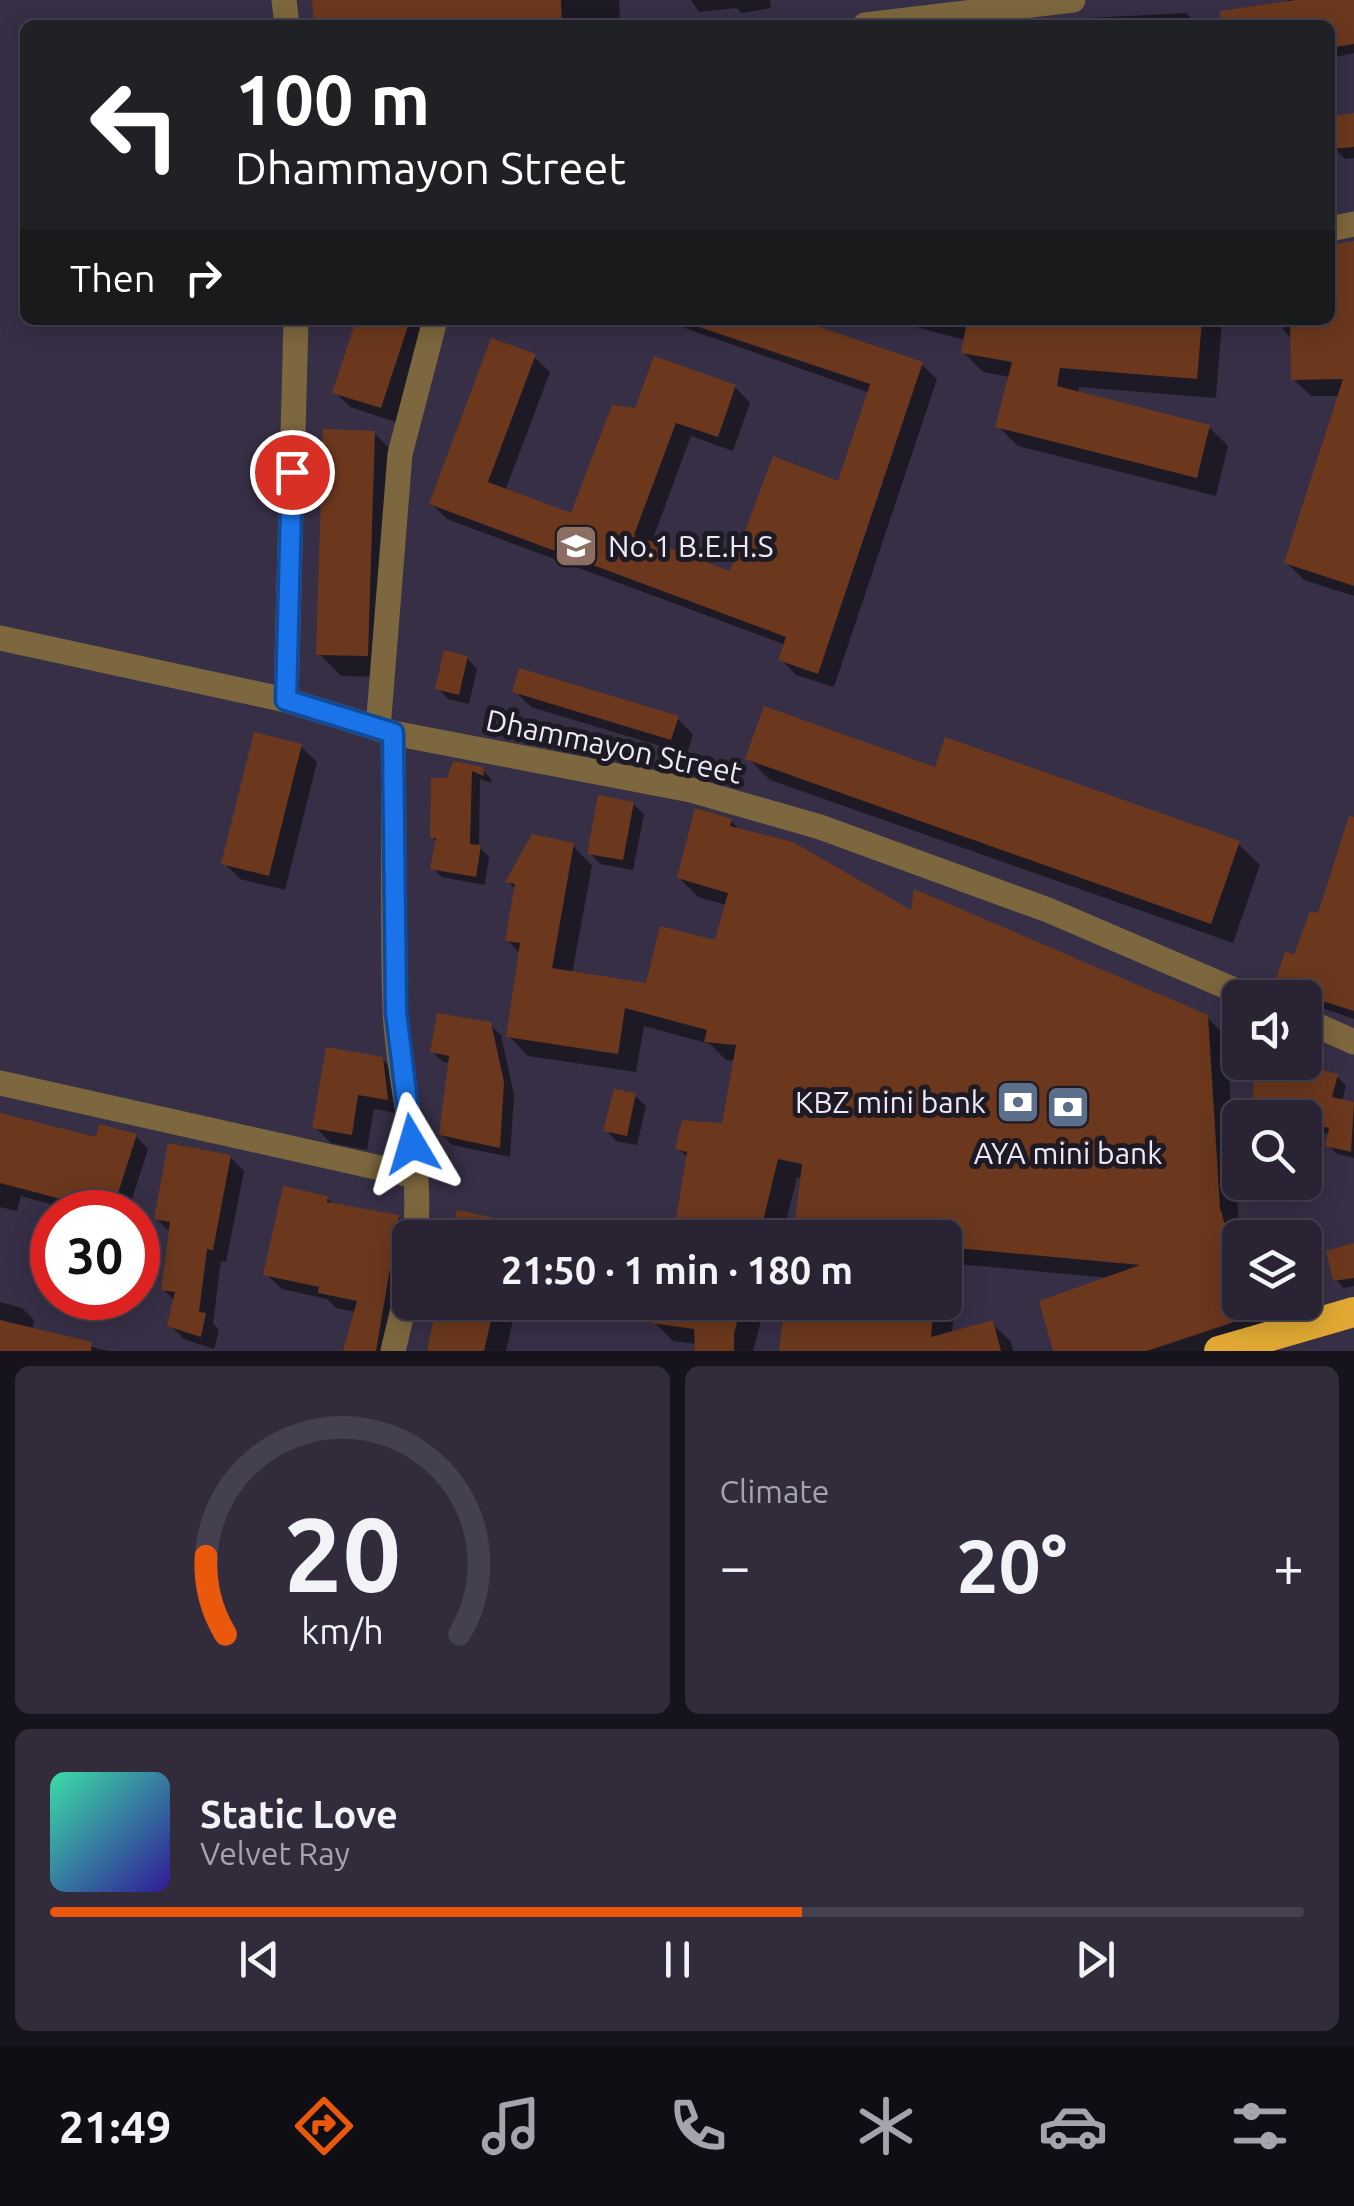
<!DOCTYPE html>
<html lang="en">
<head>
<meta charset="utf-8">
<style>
	body { margin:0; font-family:Ubuntu,sans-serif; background:#312b3c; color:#f1f3f6; height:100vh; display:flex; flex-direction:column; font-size:38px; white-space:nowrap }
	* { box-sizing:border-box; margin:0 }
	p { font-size:32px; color:#a5a4ac }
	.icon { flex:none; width:55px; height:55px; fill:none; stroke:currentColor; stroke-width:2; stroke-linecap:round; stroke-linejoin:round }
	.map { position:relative; height:1351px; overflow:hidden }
	.side { display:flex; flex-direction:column; gap:15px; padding:15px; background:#17131d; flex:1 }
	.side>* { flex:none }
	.banner { position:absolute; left:20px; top:20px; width:1315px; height:305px; border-radius:15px; box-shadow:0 5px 25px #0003,0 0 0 2px #45404f; background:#202124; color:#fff; overflow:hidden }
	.tools { position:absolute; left:1222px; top:980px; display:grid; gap:20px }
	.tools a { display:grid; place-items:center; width:100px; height:100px; border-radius:15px; background:#292334; box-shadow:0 5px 25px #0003,0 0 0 2px #45404f; font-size:50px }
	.speed { position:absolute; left:30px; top:1190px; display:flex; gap:20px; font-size:50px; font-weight:700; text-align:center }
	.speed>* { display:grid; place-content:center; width:130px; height:130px; border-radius:50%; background:#292334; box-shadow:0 5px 25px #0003,0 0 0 2px #45404f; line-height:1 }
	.speed .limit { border:15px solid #d22; background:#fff; color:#111 }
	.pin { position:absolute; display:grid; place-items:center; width:85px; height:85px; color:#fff; margin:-42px; border:5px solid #fff; border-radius:50%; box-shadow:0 2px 10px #0007 }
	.me { position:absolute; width:110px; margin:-55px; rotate:353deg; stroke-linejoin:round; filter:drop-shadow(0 0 8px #0008) }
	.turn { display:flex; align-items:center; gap:35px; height:210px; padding:0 50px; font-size:45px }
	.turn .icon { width:130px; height:130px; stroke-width:2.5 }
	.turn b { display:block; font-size:70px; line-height:85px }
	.then { display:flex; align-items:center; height:95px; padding:0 50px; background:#0003; gap:20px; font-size:38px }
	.big { font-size:75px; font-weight:600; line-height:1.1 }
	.side .tile { flex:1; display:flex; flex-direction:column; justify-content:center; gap:15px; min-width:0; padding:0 35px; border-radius:15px; background:#312b3c }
	.side .dial { align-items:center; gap:0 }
	.dial svg { height:260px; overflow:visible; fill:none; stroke:#45404f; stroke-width:7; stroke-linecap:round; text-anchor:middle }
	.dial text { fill:#f1f3f6; stroke:none }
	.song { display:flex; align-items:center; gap:30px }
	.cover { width:120px; height:120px; border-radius:15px; background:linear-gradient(135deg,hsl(160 70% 55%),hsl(250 70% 35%)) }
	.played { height:10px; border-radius:5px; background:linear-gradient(90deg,#ea580c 60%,#45404f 60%) }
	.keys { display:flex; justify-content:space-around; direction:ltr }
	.heat { display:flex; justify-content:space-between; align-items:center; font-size:55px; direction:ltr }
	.side .tiles { flex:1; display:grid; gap:15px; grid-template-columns:1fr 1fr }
	.tile:last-child { grid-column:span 2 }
	.trip { position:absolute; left:392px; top:1220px; width:570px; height:100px; border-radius:15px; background:#292334; box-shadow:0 5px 25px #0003,0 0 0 2px #45404f; font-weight:600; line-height:100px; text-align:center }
	.tab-bar { display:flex; height:160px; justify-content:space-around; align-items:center; background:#100e15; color:#a5a4ac }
	.tab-bar .icon { width:70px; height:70px }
	.tab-bar .on { color:#ea580c }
	.tab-bar b { font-size:45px; color:#f1f3f6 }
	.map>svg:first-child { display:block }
	.shadow { fill:#0007 }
	.building { fill:#6b381d }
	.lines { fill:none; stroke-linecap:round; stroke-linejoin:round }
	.minor { stroke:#7d673e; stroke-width:25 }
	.highway { stroke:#e1a933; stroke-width:30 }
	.route-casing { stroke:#114b97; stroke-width:25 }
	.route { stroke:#1a73e8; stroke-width:18 }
	.labels { text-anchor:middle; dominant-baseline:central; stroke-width:10; stroke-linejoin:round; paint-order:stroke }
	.poi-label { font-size:30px; fill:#ede9f8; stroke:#1d1a24; text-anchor:start }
	.street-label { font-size:30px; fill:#ede9f8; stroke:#1d1a24 }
</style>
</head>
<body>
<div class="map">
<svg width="1354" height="1351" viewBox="0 0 1354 1351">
	<rect width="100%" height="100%" fill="#372f46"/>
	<path class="shadow" d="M315,0H619L620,23L317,25Z
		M691,0H770L771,8L742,13L736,8L699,12Z
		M1288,0H1354V53L1330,58V25H1242L1289,4Z
		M1186,13L1197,25H1089L1088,18Z
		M1354,116V158L1345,159L1334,148Z
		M1354,242V596L1304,580L1287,563L1340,396H1311L1293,379V340L1283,329L1282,320H1330V246Z
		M358,320H429L396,422L350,407L335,392Z
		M662,320H790L921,364L937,379L834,687L796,675L781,659L786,645L447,519L432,504L534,357L550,372L505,491L573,516L637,411L735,387L750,403L733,451L691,436L651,544L732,574L839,484L870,393Z
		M911,320H1222L1216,398L1079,387L1078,393L1209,427L1228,446L1216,496L1018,446L998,426L1010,377L983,372L963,352L966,340L919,328Z
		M374,433L396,455L388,677L341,676L319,654Z
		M467,658L477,669L469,704L448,699L438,688Z
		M515,691L677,718L693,734L687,754L531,707Z
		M300,746L317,762L285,890L240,879L224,863Z
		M748,758L937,770L1238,844L1260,865L1233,943L770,780Z
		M455,764L482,769L491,779L492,783L480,779L479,847L489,857L485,885L442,877L433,868L438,843L432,837Z
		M633,804L644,814L633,870L600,864L590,853Z
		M731,821L741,831L913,914L1207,1017L1226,1037L1240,1238V1302H1260L1270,1335L1217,1351H1055L1110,1278L958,1264L952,1334L992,1323L1011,1342L1013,1351H782L788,1302H945V1238L797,1177L782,1238H676L689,1159L678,1148L724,1125L736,1061L726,1060L710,1044L644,1026L636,1072L528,1056L509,1036L521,954L507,940L516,890L508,881L573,846L592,865L572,974L648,986L717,943L727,905L698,897L679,878Z
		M1354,845V1019L1305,1002V998L1288,996L1277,985L1320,917Z
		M490,1025L501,1035L514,1095L510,1157L452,1145L441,1134L451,1063L443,1062L432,1051Z
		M382,1059L398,1076L403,1114L374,1109L367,1150L331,1143L315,1127Z
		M1256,1062H1294L1336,1076L1346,1085L1342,1102L1354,1105V1158L1337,1154L1328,1145L1330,1134L1305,1127V1118Z
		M635,1096L646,1106L637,1145L616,1141L606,1130Z
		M0,1115L98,1140L136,1136L148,1149L128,1212H60L61,1207L21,1196L17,1211L0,1207Z
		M230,1157L244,1171L226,1262L221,1261L213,1323L219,1330L214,1349L184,1339L170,1325L175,1301L163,1289L171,1233L156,1218Z
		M327,1198L335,1205L398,1217L413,1233L393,1340L395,1351H346L356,1312L336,1308L327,1299L282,1289L266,1274Z
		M459,1213L572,1238H454Z
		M1354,1245V1286L1344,1288L1335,1279Z
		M63,1298H89L86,1305Z
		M0,1302L22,1308L34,1320L32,1331L108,1351H0Z
		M440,1302H517L506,1351H429Z
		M659,1302H766L753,1351H697V1344L673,1341L654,1322Z"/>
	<path class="building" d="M312,0H561L562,25H314Z
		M1296,0H1354V44L1330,48V25H1221L1220,11Z
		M1354,113V147L1332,149L1330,116Z
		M1354,241V586L1284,563L1343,379L1291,380L1290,320H1330V245Z
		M356,320H410L381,408L332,393Z
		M691,320H798L923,362L818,674L778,660L786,637L429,504L491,338L536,354L488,482L571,513L612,405L635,408L654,356L736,385L718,437L676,423L634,535L730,571L773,456L838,481L870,384L690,324Z
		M967,320H1202L1197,379L1060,368L1057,386L1210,425L1197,478L995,427L1012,362L961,353Z
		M323,429L375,431L368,656L316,655Z
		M444,650L468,656L459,695L435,689Z
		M519,668L679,716L671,740L512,692Z
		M764,706L935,767L945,737L1240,841L1211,924L745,759Z
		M254,732L302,744L269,876L221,864Z
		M453,761L483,767L484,776L472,771L470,844L481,845L476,877L430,869L436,838H430L431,778H447Z
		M598,795L634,802L623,860L587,854Z
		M695,808L732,819L730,826L793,842L911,910L914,889L1208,1015L1220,1208L1240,1275V1320L1147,1351H1053L1039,1301L1140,1265L945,1247V1238H793L802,1164L778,1159L759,1238H673L687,1152L675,1149L682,1120L722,1123L736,1045L704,1042L707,1030L625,1008L618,1054L506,1037L520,943L505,941L515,884L505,882L532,834L574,843L552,968L646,983L660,926L715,940L728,893L677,878Z
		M1349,816L1354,817V1011L1274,986L1285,951L1294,955L1310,911L1318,913Z
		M437,1013L491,1022L504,1082L500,1148L439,1135L449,1056L430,1052Z
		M326,1047L383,1057L388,1100L358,1095L352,1135L312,1128Z
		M1254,1062H1291L1338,1074L1332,1097L1354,1102L1351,1152L1325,1146L1329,1128L1305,1122V1118H1252Z
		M614,1089L636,1093L627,1136L603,1131Z
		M0,1113L96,1137L99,1124L137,1134L112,1212H57L61,1199L0,1183Z
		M168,1143L231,1155L213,1250L207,1249L199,1312L206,1313L201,1337L167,1326L175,1292L161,1290L170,1222L154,1219Z
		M283,1186L328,1196L327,1202L399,1215L376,1351H343L357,1301L318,1293L319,1287L263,1275Z
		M457,1210L538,1227L536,1238H451Z
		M1354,1243V1278L1333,1281L1326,1251Z
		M437,1302H495L484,1351H427Z
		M657,1302H742L734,1334V1351H695L694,1329L651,1323Z
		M785,1302H934L931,1337L993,1320L1001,1351H779Z
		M0,1320L92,1342L91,1351H0Z"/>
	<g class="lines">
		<path class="minor" d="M284,0L287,25
			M865,25L1073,0
			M1330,229L1354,224
			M0,638L286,700L393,733L691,790L820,827L1048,910L1253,998
			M286,700L296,320
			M378,729L400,454L435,320
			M393,733C395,825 392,917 395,1009C398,1085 424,1161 415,1238
			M1305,1020L1354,1042
			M0,1083L416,1176
			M393,1351L410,1280"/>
		<path class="highway" d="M1219,1351L1354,1312"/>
	</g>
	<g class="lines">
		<g class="route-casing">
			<path id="route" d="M292,472L286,700L393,733L396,1012L412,1144"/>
		</g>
		<use href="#route" class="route"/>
	</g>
	<defs>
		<g id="school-square" transform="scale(2.25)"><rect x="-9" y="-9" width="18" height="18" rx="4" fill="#8d6e63" stroke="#1d1a24"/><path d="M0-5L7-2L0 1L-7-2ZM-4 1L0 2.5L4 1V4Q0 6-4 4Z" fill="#fff"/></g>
		<g id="bank-square" transform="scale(2.25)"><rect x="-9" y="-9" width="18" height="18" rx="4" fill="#5c6f8a" stroke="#1d1a24"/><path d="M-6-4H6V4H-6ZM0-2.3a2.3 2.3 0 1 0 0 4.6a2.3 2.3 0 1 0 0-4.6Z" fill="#fff"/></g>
	</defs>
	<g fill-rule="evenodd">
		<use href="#school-square" x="576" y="546"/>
		<use href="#bank-square" x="1018" y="1102"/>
		<use href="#bank-square" x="1068" y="1107"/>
	</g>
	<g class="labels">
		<g class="poi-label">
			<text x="608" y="546">No.1 B.E.H.S</text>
			<text x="986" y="1102" text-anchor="end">KBZ mini bank</text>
			<text x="1068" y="1153" text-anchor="middle">AYA mini bank</text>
		</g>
		<g class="street-label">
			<text transform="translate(614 746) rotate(12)">Dhammayon Street</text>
		</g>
	</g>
</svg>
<div class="tools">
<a><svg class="icon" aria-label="sound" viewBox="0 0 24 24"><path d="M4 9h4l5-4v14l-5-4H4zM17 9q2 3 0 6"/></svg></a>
<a><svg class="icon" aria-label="search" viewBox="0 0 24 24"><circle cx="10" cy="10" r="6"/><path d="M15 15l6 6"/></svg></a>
<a><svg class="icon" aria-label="layers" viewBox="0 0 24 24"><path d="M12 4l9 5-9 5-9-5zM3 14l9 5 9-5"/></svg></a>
</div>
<div class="speed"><div class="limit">30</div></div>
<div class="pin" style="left:292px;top:472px;background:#d93025"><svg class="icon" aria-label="arrive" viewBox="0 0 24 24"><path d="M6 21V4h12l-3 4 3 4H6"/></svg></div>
<svg class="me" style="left:412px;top:1144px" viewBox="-20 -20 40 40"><path d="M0-17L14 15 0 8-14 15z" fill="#1a73e8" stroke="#fff" stroke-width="4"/></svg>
<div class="trip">21:50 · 1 min · 180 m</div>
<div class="banner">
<div class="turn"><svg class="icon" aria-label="left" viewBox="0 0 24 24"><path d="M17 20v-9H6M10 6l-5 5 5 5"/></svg><div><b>100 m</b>Dhammayon Street</div></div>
<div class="then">Then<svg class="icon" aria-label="right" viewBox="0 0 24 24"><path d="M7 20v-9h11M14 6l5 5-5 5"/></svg></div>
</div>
</div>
<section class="side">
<div class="tiles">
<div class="tile dial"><svg viewBox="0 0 100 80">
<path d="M14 69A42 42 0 1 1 86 69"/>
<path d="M14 69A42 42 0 0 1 8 45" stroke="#ea580c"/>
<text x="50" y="56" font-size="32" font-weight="700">20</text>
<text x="50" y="72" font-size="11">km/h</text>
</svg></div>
<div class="tile"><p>Climate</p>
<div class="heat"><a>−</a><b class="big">20°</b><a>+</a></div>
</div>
<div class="tile">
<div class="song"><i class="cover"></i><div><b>Static Love</b><p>Velvet Ray</p></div></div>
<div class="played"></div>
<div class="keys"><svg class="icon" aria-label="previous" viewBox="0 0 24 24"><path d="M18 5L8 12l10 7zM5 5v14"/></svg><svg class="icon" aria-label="pause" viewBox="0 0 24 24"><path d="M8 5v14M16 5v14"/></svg><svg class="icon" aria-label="next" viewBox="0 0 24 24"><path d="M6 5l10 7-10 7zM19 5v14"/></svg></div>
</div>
</div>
</section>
<nav class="tab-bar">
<b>21:49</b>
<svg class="icon on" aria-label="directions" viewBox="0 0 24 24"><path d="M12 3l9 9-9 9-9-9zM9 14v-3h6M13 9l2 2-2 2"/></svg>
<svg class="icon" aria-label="music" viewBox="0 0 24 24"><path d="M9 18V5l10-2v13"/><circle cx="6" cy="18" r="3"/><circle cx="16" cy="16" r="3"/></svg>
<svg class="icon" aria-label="phone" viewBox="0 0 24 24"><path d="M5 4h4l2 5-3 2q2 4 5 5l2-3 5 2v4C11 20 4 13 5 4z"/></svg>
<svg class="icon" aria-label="climate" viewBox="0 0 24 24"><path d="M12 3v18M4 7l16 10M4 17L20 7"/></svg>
<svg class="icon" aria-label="car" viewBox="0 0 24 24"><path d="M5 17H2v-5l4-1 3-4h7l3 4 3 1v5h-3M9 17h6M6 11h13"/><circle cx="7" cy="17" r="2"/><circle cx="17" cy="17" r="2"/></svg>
<svg class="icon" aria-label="filters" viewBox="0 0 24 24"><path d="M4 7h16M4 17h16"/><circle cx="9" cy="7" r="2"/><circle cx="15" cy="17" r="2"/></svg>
</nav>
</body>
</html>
